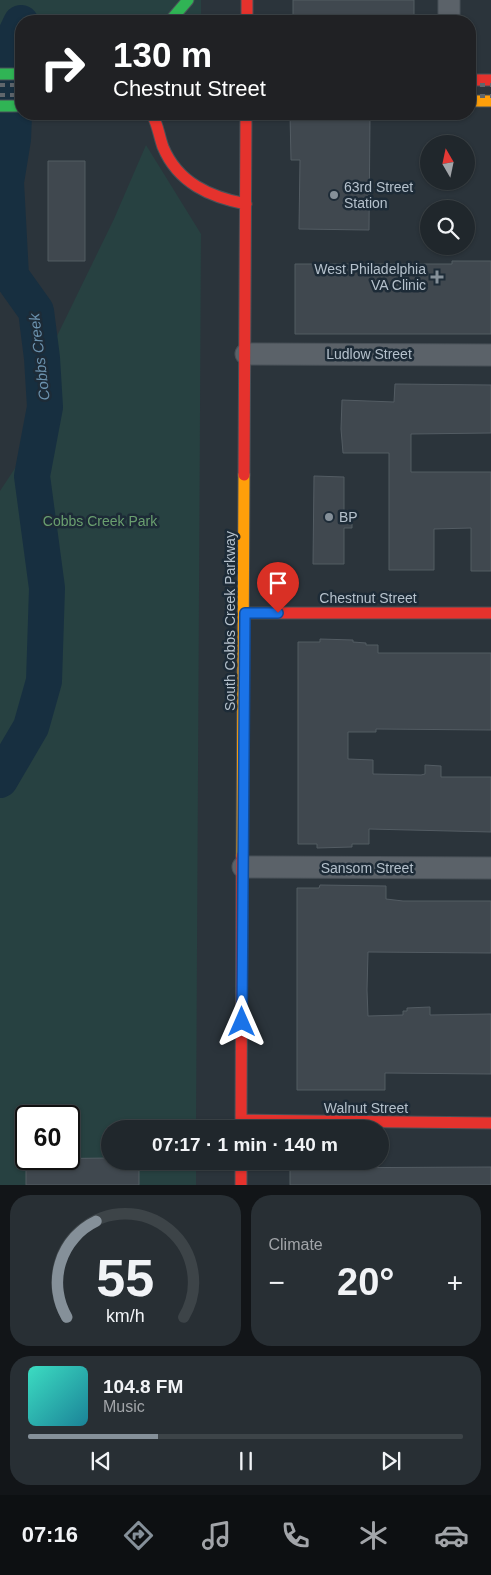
<!DOCTYPE html>
<html lang="en">
<head>
<meta charset="utf-8">
<style>
	body { margin:0; font-family:Arial,sans-serif; background:#282f34; color:#f1f3f6; height:100vh; display:flex; flex-direction:column; font-size:19px; white-space:nowrap }
	* { box-sizing:border-box; margin:0 }
	p { font-size:16px; color:#a2a5a9 }
	.icon { flex:none; width:28px; height:28px; fill:none; stroke:currentColor; stroke-width:2; stroke-linecap:round; stroke-linejoin:round }
	.map { position:relative; height:1185px; overflow:hidden }
	.drawer { display:flex; flex-direction:column; gap:10px; padding:10px; background:#121518; flex:1 }
	.drawer>* { flex:none }
	.top-card { position:absolute; left:15px; top:15px; width:461px; height:105px; border-radius:20px; box-shadow:0 1px 4px #0004,0 0 0 1px #3d4448; background:#202124; color:#fff; overflow:hidden }
	.needle { width:32px; rotate:351deg }
	.tools { position:absolute; left:420px; top:135px; display:grid; gap:10px }
	.tools a { display:grid; place-items:center; width:55px; height:55px; border-radius:50%; background:#20272c; box-shadow:0 1px 4px #0004,0 0 0 1px #3d4448; font-size:25px }
	.speed { position:absolute; left:15px; top:1105px; display:flex; gap:10px; font-size:25px; font-weight:700; text-align:center }
	.speed>* { display:grid; place-content:center; width:65px; height:65px; border-radius:50%; background:#20272c; box-shadow:0 1px 4px #0004,0 0 0 1px #3d4448; line-height:1 }
	.speed .limit { border:2px solid #111; border-radius:8px; background:#fff; color:#111 }
	.pin { position:absolute; display:grid; place-items:center; width:42px; height:42px; color:#fff; margin:-51px -21px; border-radius:50% 50% 50% 0; rotate:-45deg; box-shadow:0 0 5px #0007 }
	.pin .icon { rotate:45deg }
	.me { position:absolute; width:55px; margin:-28px; rotate:0deg; stroke-linejoin:round; filter:drop-shadow(0 0 4px #0008) }
	.turn { display:flex; align-items:center; gap:18px; height:105px; padding:0 15px; font-size:22px }
	.turn .icon { width:65px; height:65px; stroke-width:2.5 }
	.turn b { display:block; font-size:35px; line-height:42px }
	.big { font-size:38px; font-weight:600; line-height:1.1 }
	.drawer .tile { flex:1; display:flex; flex-direction:column; justify-content:center; gap:8px; min-width:0; padding:0 18px; border-radius:20px; background:#282f34 }
	.drawer .dial { align-items:center; gap:0 }
	.dial svg { height:130px; overflow:visible; fill:none; stroke:#3d4448; stroke-width:7; stroke-linecap:round; text-anchor:middle }
	.dial text { fill:#f1f3f6; stroke:none }
	.song { display:flex; align-items:center; gap:15px }
	.cover { width:60px; height:60px; border-radius:8px; background:linear-gradient(135deg,hsl(170 70% 55%),hsl(190 70% 35%)) }
	.played { height:5px; border-radius:2px; background:linear-gradient(90deg,#859099 30%,#3d4448 30%) }
	.keys { display:flex; justify-content:space-around; direction:ltr }
	.heat { display:flex; justify-content:space-between; align-items:center; font-size:28px; direction:ltr }
	.drawer .tiles { flex:1; display:grid; gap:10px; grid-template-columns:1fr 1fr }
	.tile:last-child { grid-column:span 2 }
	.trip { position:absolute; left:101px; top:1120px; width:288px; height:50px; border-radius:25px; background:#20272c; box-shadow:0 1px 4px #0004,0 0 0 1px #3d4448; font-weight:600; line-height:50px; text-align:center }
	.tabs { display:flex; height:80px; justify-content:space-around; align-items:center; background:#0d1012; color:#a2a5a9 }
	.tabs .icon { width:35px; height:35px }
	.tabs .on { color:#859099 }
	.tabs b { font-size:22px; color:#f1f3f6 }
	.map>svg:first-child { display:block }
	.green { fill:#274141; fill-rule:evenodd }
	.lines { fill:none; stroke-linecap:round; stroke-linejoin:round }
	.river { stroke:#172f40; stroke-width:36 }
	.building { fill:#40484f; stroke:#535c63 }
	.street-casing { stroke:#495158; stroke-width:23 }
	.fast-casing { stroke:#495158; stroke-width:13 }
	.slow-casing { stroke:#495158; stroke-width:13 }
	.jam-casing { stroke:#495158; stroke-width:13 }
	.street { stroke:#5b6269; stroke-width:21 }
	.fast { stroke:#30b455; stroke-width:11 }
	.slow { stroke:#ff9f0a; stroke-width:11 }
	.jam { stroke:#e5322d; stroke-width:11 }
	.rail { stroke:#5f666c; stroke-width:4; stroke-dasharray:5 5; stroke-linecap:butt }
	.route-casing { stroke:#114b97; stroke-width:12 }
	.route { stroke:#1a73e8; stroke-width:9 }
	.poi-dot { fill:#859099; stroke:#1d2b37; stroke-width:2 }
	.labels { text-anchor:middle; dominant-baseline:central; stroke-width:5; stroke-linejoin:round; paint-order:stroke }
	.poi-label { font-size:14px; fill:#b5c1cc; stroke:#1d2b37; text-anchor:start }
	.street-label { font-size:14px; fill:#b5c1cc; stroke:#1d2b37 }
	.park-label { font-size:14px; fill:#6a9f6f; stroke:#1d2b37 }
	.water-label { font-size:15px; font-style:italic; fill:#6b91ad; stroke:#1d2b37 }
</style>
</head>
<body>
<div class="map">
<svg width="491" height="1185" viewBox="0 0 491 1185">
	<rect width="100%" height="100%" fill="#2b343b"/>
	<path class="green" d="M0,0H201V21H21V36L0,25Z
		M146,145L201,234L196,1129H110V1161H196V1185H0V491L29,447L40,371L114,219ZM26,1116H69V1159H26Z"/>
	<g class="lines">
		<path class="river" d="M0,780L31,727L44,681L47,588L32,476L45,407L42,358L36,311L11,276L6,182L13,139L14,115L9,48L21,23"/>
	</g>
	<path class="building" d="M293,0H414V21H293Z
		M290,114H370L369,230L299,229L300,160H291Z
		M48,161H85V261H48Z
		M452,261H491V334H295V264H452Z
		M395,384L491,385V433L411,434V472H491V571H471V528L434,529V570H389V453H343L341,429L342,400L394,402Z
		M314,476L344,477V512H352V528H344V564H313Z
		M320,639L353,640V642L366,643V645H378V653H491V730L376,729V732H348V759L373,760V774L421,775L425,774V765L441,766V777H491V832L369,829V844H352V847L317,848V844H298V642H320Z
		M320,885L386,886V899L403,901H491V953L368,952L367,990L368,1016L403,1015V1011H407V1008L430,1007V1015L491,1014V1074L385,1073V1090H297V888H319Z
		M110,1158V1161H139V1185H26V1159Z
		M491,1167V1185H290V1168Z"/>
	<g class="lines">
		<g class="street-casing">
			<path id="street" d="M449,21V0
				M246,354L491,355
				M243,867L491,868"/>
		</g>
		<g class="fast-casing">
			<path id="fast" d="M170,21L188,0
				M0,74H21
				M0,106H21"/>
		</g>
		<g class="slow-casing">
			<path id="slow" d="M470,101H491
				M242,856L244,475"/>
		</g>
		<g class="jam-casing">
			<path id="jam" d="M247,0V21
				M470,80H491
				M152,114C158,125 159,136 163,147C178,183 210,197 246,204
				M244,475L246,114
				M245,613H491
				M241,1120L491,1123
				M241,1129L242,856
				M241,1161V1185"/>
		</g>
		<use href="#street" class="street"/>
		<use href="#fast" class="fast"/>
		<use href="#slow" class="slow"/>
		<use href="#jam" class="jam"/>
		<path class="rail" d="M0,85H21
			M470,85H491
			M0,95H21
			M470,96H491"/>
	</g>
	<g class="lines">
		<g class="route-casing">
			<path id="route" d="M242,1022L245,613H278"/>
		</g>
		<use href="#route" class="route"/>
	</g>
	<g class="poi-dot">
		<circle cx="334" cy="195" r="5"/>
		<path d="M434.5 269.5h5v5h5v5h-5v5h-5v-5h-5v-5h5z"/>
		<circle cx="329" cy="517" r="5"/>
	</g>
	<g class="labels">
		<g class="poi-label">
			<text x="344" y="187">63rd Street<tspan x="344" dy="16">Station</tspan></text>
			<text x="426" y="269" text-anchor="end">West Philadelphia<tspan x="426" dy="16">VA Clinic</tspan></text>
			<text x="339" y="517">BP</text>
		</g>
		<g class="street-label">
			<text x="369" y="354">Ludlow Street</text>
			<text x="368" y="598">Chestnut Street</text>
			<text transform="translate(230 621) rotate(-90)">South Cobbs Creek Parkway</text>
			<text x="367" y="868">Sansom Street</text>
			<text x="366" y="1108">Walnut Street</text>
		</g>
		<g class="park-label">
			<text x="100" y="521">Cobbs Creek Park</text>
		</g>
		<g class="water-label">
			<text transform="translate(39 357) rotate(-97)">Cobbs Creek</text>
		</g>
	</g>
</svg>
<div class="tools">
<a><svg class="needle" viewBox="-14 -14 28 28"><path d="M0-13l5 13h-10z" fill="#e53935"/><path d="M0 13l5-13h-10z" fill="#a2a5a9"/></svg></a>
<a><svg class="icon" aria-label="search" viewBox="0 0 24 24"><circle cx="10" cy="10" r="6"/><path d="M15 15l6 6"/></svg></a>
</div>
<div class="speed"><div class="limit">60</div></div>
<div class="pin" style="left:278px;top:613px;background:#d93025"><svg class="icon" aria-label="arrive" viewBox="0 0 24 24"><path d="M6 21V4h12l-3 4 3 4H6"/></svg></div>
<svg class="me" style="left:242px;top:1022px" viewBox="-20 -20 40 40"><path d="M0-17L14 15 0 8-14 15z" fill="#1a73e8" stroke="#fff" stroke-width="4"/></svg>
<div class="trip">07:17 · 1 min · 140 m</div>
<div class="top-card">
<div class="turn"><svg class="icon" aria-label="right" viewBox="0 0 24 24"><path d="M7 20v-9h11M14 6l5 5-5 5"/></svg><div><b>130 m</b>Chestnut Street</div></div>
</div>
</div>
<section class="drawer">
<div class="tiles">
<div class="tile dial"><svg viewBox="0 0 100 80">
<path d="M14 69A42 42 0 1 1 86 69"/>
<path d="M14 69A42 42 0 0 1 32 10" stroke="#859099"/>
<text x="50" y="56" font-size="32" font-weight="700">55</text>
<text x="50" y="72" font-size="11">km/h</text>
</svg></div>
<div class="tile"><p>Climate</p>
<div class="heat"><a>−</a><b class="big">20°</b><a>+</a></div>
</div>
<div class="tile">
<div class="song"><i class="cover"></i><div><b>104.8 FM</b><p>Music</p></div></div>
<div class="played"></div>
<div class="keys"><svg class="icon" aria-label="previous" viewBox="0 0 24 24"><path d="M18 5L8 12l10 7zM5 5v14"/></svg><svg class="icon" aria-label="pause" viewBox="0 0 24 24"><path d="M8 5v14M16 5v14"/></svg><svg class="icon" aria-label="next" viewBox="0 0 24 24"><path d="M6 5l10 7-10 7zM19 5v14"/></svg></div>
</div>
</div>
</section>
<nav class="tabs">
<b>07:16</b>
<svg class="icon on" aria-label="directions" viewBox="0 0 24 24"><path d="M12 3l9 9-9 9-9-9zM9 14v-3h6M13 9l2 2-2 2"/></svg>
<svg class="icon" aria-label="music" viewBox="0 0 24 24"><path d="M9 18V5l10-2v13"/><circle cx="6" cy="18" r="3"/><circle cx="16" cy="16" r="3"/></svg>
<svg class="icon" aria-label="phone" viewBox="0 0 24 24"><path d="M5 4h4l2 5-3 2q2 4 5 5l2-3 5 2v4C11 20 4 13 5 4z"/></svg>
<svg class="icon" aria-label="climate" viewBox="0 0 24 24"><path d="M12 3v18M4 7l16 10M4 17L20 7"/></svg>
<svg class="icon" aria-label="car" viewBox="0 0 24 24"><path d="M5 17H2v-5l4-1 3-4h7l3 4 3 1v5h-3M9 17h6M6 11h13"/><circle cx="7" cy="17" r="2"/><circle cx="17" cy="17" r="2"/></svg>
</nav>
</body>
</html>
